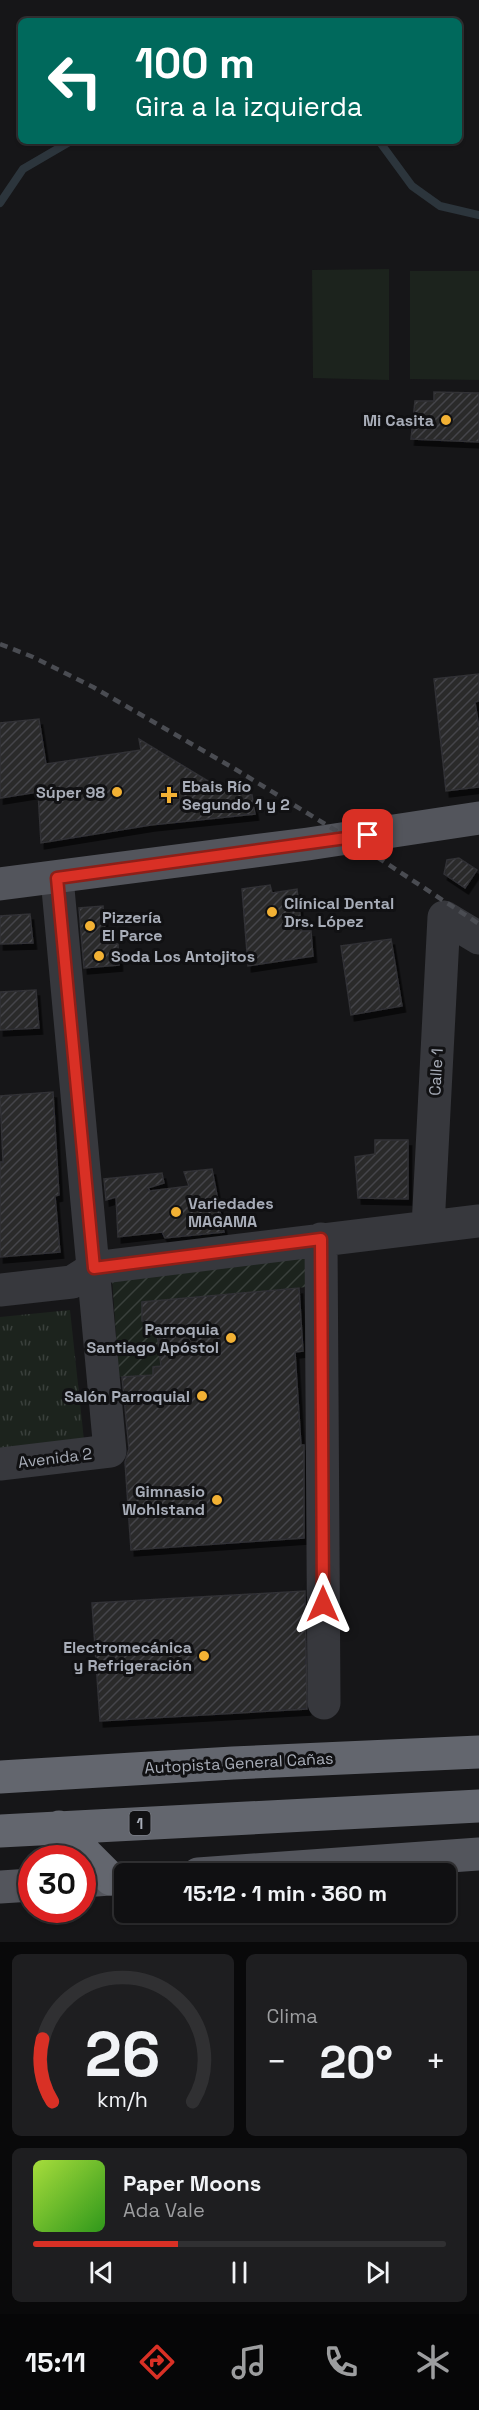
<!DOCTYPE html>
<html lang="es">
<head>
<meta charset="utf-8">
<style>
	body { margin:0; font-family:"Space Grotesk",sans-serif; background:#1e1e20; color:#f1f3f6; height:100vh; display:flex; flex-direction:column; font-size:22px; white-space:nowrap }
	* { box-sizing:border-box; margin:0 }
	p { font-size:20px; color:#9c9d9f }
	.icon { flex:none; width:33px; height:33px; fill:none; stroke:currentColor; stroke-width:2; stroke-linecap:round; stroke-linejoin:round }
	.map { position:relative; height:1942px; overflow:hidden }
	.panel { display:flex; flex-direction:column; gap:12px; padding:12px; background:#09090a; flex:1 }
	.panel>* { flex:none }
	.hud { position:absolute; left:18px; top:18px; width:444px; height:126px; border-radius:9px; box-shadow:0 2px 4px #0004,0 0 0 2px #303032; background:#00695c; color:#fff; overflow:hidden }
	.speed { position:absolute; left:18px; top:1845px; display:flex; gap:12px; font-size:30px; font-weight:700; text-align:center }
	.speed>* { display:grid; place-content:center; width:78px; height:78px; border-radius:50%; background:#101012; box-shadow:0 2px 4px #0004,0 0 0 2px #303032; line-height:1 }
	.speed .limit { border:9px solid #d22; background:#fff; color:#111 }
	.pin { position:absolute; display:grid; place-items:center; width:51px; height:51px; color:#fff; margin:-26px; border-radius:12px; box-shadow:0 3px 9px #0006 }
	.me { position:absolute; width:66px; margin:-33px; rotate:0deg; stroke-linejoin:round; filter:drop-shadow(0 0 4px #0008) }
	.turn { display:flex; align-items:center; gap:21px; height:126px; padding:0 18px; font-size:27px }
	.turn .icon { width:78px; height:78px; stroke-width:2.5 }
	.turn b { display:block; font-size:42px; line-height:51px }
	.big { font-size:45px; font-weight:800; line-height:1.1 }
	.panel .card { flex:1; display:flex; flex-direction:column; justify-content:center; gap:9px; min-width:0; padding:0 21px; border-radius:9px; background:#1e1e20 }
	.panel .dial { align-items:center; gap:0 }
	.dial svg { height:156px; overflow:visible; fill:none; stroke:#303032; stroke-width:7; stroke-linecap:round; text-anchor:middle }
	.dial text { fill:#f1f3f6; stroke:none }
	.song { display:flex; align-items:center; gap:18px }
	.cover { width:72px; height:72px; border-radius:9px; background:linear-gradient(135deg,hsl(80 70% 55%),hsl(110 70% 35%)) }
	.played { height:6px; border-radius:3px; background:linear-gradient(90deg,#d93025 35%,#303032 35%) }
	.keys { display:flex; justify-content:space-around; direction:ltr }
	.heat { display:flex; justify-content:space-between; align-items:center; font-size:33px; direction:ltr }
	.panel .tiles { flex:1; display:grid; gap:12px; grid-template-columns:1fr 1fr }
	.card:last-child { grid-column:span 2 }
	.trip { position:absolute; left:114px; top:1863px; width:342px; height:60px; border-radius:9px; background:#101012; box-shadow:0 2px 4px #0004,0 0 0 2px #303032; font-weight:800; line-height:60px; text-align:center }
	.dock { display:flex; height:96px; justify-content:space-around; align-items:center; background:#060607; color:#9c9d9f }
	.dock .icon { width:42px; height:42px }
	.dock .selected { color:#d93025 }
	.dock b { font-size:27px; color:#f1f3f6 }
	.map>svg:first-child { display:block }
	.grass { fill:#1c231d }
	.park { fill:url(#park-tufts) }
	.garden { fill:url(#garden-furrows) }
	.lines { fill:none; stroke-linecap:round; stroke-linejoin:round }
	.stream { stroke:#2c353c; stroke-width:8 }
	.building { fill:url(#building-hatch); stroke:#303034; stroke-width:1.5; filter:url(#shadow) }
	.minor { stroke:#37383d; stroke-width:33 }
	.major { stroke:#53555c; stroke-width:33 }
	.highway { stroke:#63666e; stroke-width:33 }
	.rail { stroke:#4a4c52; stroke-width:4.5; stroke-dasharray:8 6; stroke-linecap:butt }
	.route-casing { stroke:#8d1f18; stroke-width:15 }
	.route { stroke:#d93025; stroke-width:10 }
	.poi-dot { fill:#f2b134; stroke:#111113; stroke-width:2 }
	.labels { text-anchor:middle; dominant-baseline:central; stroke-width:6; stroke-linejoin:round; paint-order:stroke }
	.shield { fill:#111113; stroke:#7b7e86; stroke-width:1.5 }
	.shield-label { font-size:15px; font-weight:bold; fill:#a8adb8 }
	.poi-label { font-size:16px; font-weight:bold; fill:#a8adb8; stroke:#111113; text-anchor:end }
	.street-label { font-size:16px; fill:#a8adb8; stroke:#111113 }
</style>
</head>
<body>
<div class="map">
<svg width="479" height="1942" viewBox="0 0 479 1942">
	<defs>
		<pattern id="park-tufts" width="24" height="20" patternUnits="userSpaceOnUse" patternTransform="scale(1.5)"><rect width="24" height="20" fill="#1c231d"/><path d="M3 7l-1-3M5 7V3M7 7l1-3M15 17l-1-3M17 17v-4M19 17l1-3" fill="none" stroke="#3a403c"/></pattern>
		<pattern id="garden-furrows" width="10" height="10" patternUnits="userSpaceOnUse" patternTransform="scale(1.5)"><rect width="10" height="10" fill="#1c231d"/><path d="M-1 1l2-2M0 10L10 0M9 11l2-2" fill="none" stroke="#3a403c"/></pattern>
		<pattern id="building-hatch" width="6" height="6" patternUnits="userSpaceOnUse" patternTransform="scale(1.5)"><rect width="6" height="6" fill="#29292c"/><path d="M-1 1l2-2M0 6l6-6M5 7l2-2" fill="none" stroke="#454548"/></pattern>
		<filter id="shadow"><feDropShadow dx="3.5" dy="6" stdDeviation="0" flood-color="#0009"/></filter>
	</defs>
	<rect width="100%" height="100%" fill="#161618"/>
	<path class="grass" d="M389,269V380L313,378L312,270Z
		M410,271H479V380L410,379Z"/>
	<path class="park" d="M70,1310L84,1440L0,1450V1317Z"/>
	<path class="garden" d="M305,1258L307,1287L142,1302V1321L156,1325L161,1366L153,1375L119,1377L112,1278Z"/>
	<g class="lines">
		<path class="stream" d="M379,141L412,186L440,206L479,215
			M0,203L23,169L71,141"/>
	</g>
	<path class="building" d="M434,392L479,393V442L411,439L415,401H434Z
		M479,674V701L475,702L479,728V787L446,791L434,679Z
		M39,719L46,764L141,750L139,739L226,792L252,795L255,814L151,825L41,843L38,792L0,798V723Z
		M459,858L477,870L465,888L444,874L447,860Z
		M270,885L272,893L297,889L302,931H311L313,956L248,966L242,889Z
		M103,906L106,944H118L119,965L84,968L79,908Z
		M30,914L33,943L0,944V916Z
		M391,939L402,1006L351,1015L341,946Z
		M36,990L39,1028L0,1030V992Z
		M53,1092L59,1195L55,1196L60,1252L0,1257V1162H3L0,1096Z
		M375,1140H408V1199L358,1198L355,1157L375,1154Z
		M212,1169L224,1232L165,1238L162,1232L118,1237L116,1197L106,1200L104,1179L162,1173L164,1183L148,1188L150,1191L189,1186L184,1172Z
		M299,1288L303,1351L295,1352L301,1445H304V1538L131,1550L125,1462L129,1449L122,1377L153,1375V1367L161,1366L156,1325L142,1321V1302Z
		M305,1591L307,1709L100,1721L92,1603Z"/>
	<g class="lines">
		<path class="minor" d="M428,1227L444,917L479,938
			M321,1239L324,1703
			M0,1290L72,1282L94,1268L479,1221
			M0,1464L110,1451L57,878"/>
		<path class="major" d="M0,884L308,844L479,818
			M198,1874L479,1854
			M82,1881L124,1878
			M0,1887L32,1885"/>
		<path class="highway" d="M0,1777L233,1763L479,1752
			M59,1827L111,1879
			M0,1831L479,1806"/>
		<path class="rail" d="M0,644L33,657L93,687L235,769L348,838L479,924"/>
	</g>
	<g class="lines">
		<g class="route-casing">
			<path id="route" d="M323,1604L321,1239L94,1268L57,878L368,835"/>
		</g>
		<use href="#route" class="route"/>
	</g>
	<g class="poi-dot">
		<circle cx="446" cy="420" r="6"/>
		<circle cx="117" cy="792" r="6"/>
		<path d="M166 786h6v6h6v6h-6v6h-6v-6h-6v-6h6z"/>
		<circle cx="272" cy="912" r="6"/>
		<circle cx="90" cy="926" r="6"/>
		<circle cx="99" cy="956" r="6"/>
		<circle cx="176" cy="1212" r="6"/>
		<circle cx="231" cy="1338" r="6"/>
		<circle cx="202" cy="1396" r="6"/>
		<circle cx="217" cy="1500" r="6"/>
		<circle cx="204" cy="1656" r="6"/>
	</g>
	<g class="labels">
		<rect class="shield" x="129.5" y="1811" width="21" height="24" rx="4.5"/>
		<g class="shield-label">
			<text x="140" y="1823">1</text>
		</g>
		<g class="poi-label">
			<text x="434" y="420">Mi Casita</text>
			<text x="182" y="786" text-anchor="start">Ebais Río<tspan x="182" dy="18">Segundo 1 y 2</tspan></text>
			<text x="105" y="792">Súper 98</text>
			<text x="284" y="903" text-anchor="start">Clínical Dental<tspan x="284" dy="18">Drs. López</tspan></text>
			<text x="102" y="917" text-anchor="start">Pizzería<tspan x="102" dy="18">El Parce</tspan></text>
			<text x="111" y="956" text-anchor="start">Soda Los Antojitos</text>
			<text x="188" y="1203" text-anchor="start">Variedades<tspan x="188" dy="18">MAGAMA</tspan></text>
			<text x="219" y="1329">Parroquia<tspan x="219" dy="18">Santiago Apóstol</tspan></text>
			<text x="190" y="1396">Salón Parroquial</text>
			<text x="205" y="1491">Gimnasio<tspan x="205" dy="18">Wohlstand</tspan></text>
			<text x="192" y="1647">Electromecánica<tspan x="192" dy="18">y Refrigeración</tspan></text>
		</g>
		<g class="street-label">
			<text transform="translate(436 1072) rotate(-87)">Calle 1</text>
			<text transform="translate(55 1458) rotate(-7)">Avenida 2</text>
			<text transform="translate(239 1763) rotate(-3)">Autopista General Cañas</text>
		</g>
	</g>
</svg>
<div class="speed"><div class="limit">30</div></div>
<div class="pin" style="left:368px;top:835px;background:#d93025"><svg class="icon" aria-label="arrive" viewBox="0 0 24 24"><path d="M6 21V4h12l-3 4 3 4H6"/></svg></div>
<svg class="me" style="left:323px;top:1604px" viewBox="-20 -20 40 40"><path d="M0-17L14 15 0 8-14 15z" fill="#d93025" stroke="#fff" stroke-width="4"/></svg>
<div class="trip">15:12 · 1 min · 360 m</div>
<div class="hud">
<div class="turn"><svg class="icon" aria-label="left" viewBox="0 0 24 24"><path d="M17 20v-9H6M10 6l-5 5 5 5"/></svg><div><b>100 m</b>Gira a la izquierda</div></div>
</div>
</div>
<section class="panel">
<div class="tiles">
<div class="card dial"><svg viewBox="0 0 100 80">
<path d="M14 69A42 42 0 1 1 86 69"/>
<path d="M14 69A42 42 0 0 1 9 37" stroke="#d93025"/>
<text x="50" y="56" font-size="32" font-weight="700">26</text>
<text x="50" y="72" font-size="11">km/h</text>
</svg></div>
<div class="card"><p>Clima</p>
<div class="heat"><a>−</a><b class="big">20°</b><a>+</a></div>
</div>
<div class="card">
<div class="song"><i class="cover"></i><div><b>Paper Moons</b><p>Ada Vale</p></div></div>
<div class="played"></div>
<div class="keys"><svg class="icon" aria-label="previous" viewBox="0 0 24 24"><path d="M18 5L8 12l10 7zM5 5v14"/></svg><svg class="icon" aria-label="pause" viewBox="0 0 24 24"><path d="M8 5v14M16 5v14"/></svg><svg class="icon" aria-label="next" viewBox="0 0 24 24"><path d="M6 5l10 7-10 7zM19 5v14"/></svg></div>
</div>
</div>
</section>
<nav class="dock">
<b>15:11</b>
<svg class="icon selected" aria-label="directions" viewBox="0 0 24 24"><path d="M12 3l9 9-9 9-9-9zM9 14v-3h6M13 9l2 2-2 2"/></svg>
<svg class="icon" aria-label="music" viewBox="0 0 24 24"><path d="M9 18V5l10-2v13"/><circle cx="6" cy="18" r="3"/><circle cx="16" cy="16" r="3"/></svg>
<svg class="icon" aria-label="phone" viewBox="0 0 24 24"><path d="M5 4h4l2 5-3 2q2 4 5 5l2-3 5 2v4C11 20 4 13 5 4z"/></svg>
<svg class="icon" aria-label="climate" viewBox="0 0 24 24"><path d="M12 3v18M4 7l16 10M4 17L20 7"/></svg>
</nav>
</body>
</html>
